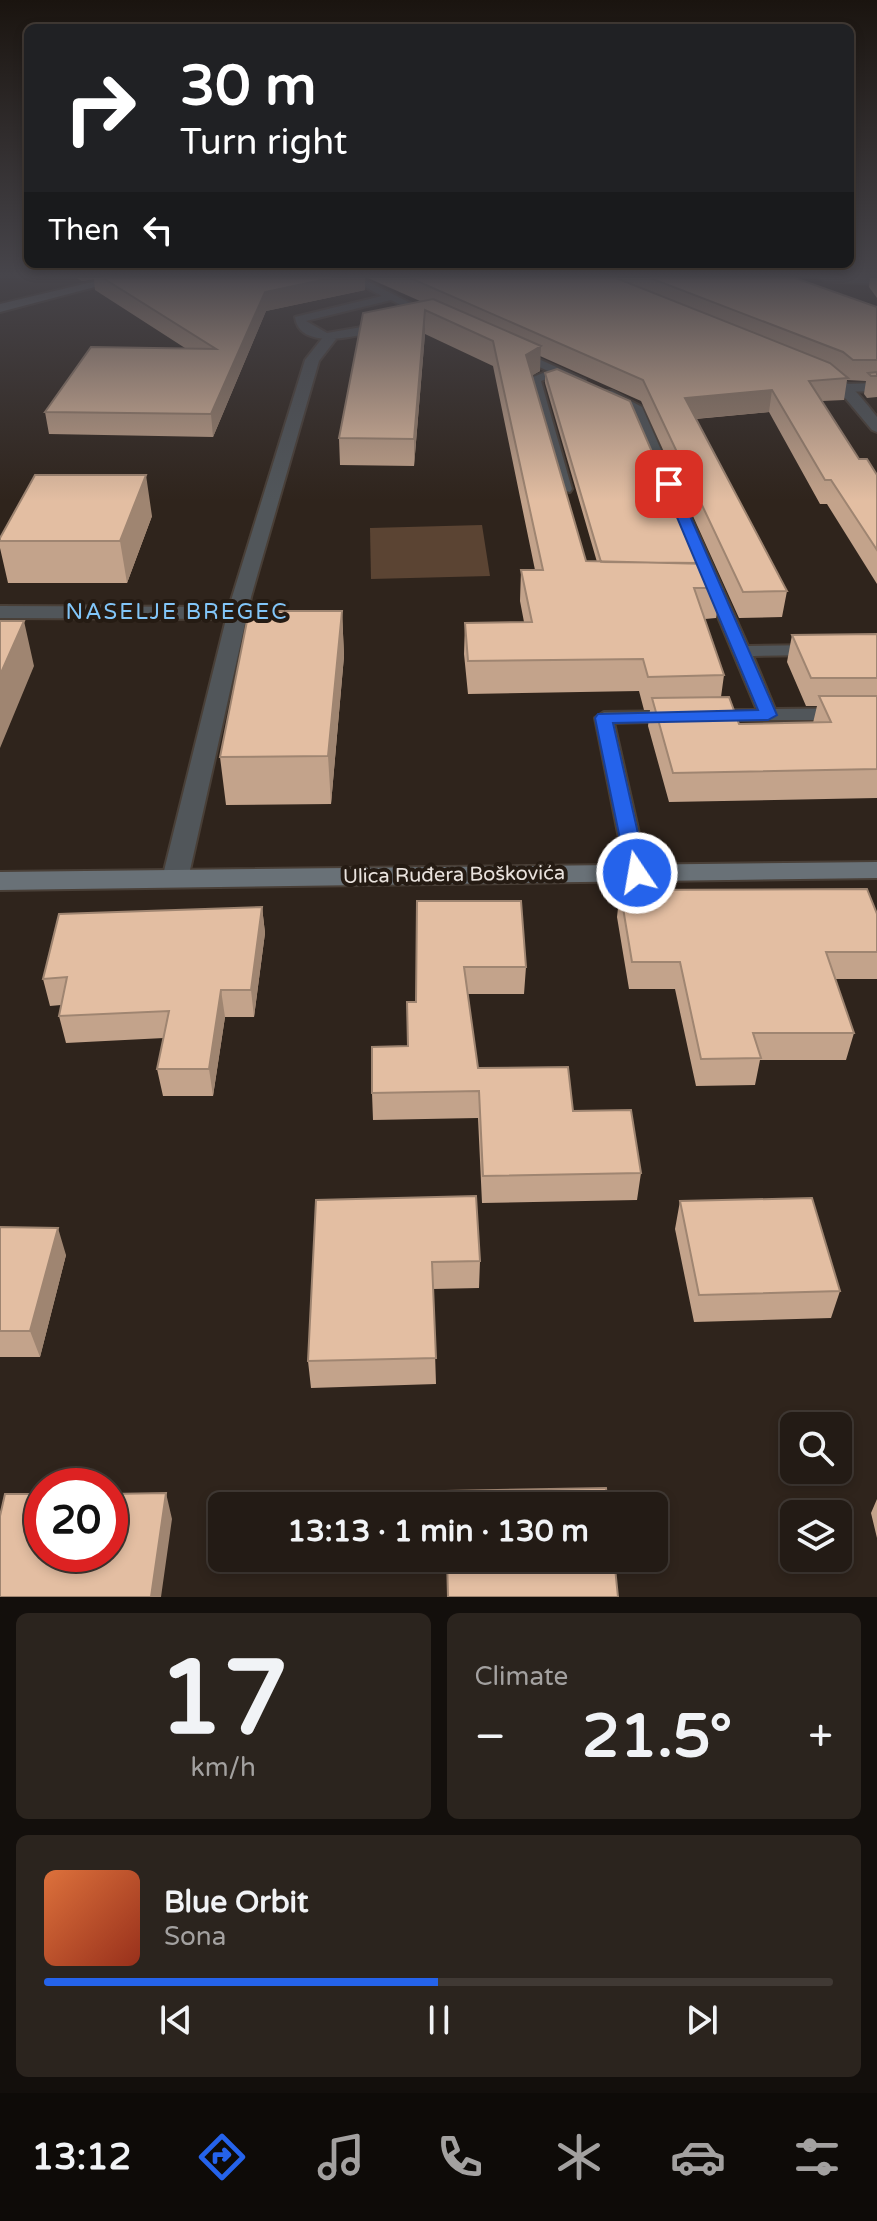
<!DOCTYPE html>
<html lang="en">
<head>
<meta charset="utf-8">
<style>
	body { margin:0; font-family:"Varela Round",sans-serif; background:#2b241e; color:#f1f3f6; height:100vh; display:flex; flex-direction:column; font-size:30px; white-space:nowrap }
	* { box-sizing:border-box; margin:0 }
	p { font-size:26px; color:#a3a1a0 }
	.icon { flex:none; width:44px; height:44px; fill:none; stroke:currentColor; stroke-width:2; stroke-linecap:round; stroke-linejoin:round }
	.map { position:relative; height:1597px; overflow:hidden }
	.side { display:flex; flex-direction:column; gap:16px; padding:16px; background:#130f0c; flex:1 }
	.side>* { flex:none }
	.guide { position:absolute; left:24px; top:24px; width:830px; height:244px; border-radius:12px; box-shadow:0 4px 12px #0003,0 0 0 2px #403934; background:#202124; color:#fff; overflow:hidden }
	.tools { position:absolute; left:780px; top:1412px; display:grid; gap:16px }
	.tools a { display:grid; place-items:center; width:72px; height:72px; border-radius:12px; background:#231b15; box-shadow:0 4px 12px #0003,0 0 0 2px #403934; font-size:40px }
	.speed { position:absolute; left:24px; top:1468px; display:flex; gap:16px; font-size:40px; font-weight:700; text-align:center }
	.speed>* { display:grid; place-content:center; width:104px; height:104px; border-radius:50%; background:#231b15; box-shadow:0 4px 12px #0003,0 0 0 2px #403934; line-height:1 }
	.speed .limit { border:12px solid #d22; background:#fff; color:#111 }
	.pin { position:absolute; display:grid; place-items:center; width:68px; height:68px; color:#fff; margin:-34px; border-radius:16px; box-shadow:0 4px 12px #0006 }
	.me { position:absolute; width:88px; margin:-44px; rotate:348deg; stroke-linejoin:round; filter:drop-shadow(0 0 6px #0008) }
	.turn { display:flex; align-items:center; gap:28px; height:168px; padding:0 24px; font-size:36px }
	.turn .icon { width:104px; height:104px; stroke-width:2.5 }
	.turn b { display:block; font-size:56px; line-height:68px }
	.then { display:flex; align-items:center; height:76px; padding:0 24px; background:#0003; gap:16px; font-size:30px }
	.big { font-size:60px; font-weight:700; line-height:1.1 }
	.side .card { flex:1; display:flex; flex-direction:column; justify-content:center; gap:12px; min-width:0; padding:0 28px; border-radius:12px; background:#2b241e }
	.side .dial { align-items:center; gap:0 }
	.dial b { font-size:104px; line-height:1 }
	.song { display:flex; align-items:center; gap:24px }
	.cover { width:96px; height:96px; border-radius:12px; background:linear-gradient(135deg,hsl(20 70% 55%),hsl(10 70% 35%)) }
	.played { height:8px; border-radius:4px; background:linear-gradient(90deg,#2563eb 50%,#403934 50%) }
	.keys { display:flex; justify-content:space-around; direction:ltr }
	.heat { display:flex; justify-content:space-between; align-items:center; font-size:44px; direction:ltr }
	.side .tiles { flex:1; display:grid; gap:16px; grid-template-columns:1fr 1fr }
	.card:last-child { grid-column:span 2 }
	.trip { position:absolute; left:208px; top:1492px; width:460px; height:80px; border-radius:12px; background:#231b15; box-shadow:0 4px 12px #0003,0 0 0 2px #403934; font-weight:700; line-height:80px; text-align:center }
	.tab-bar { display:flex; height:128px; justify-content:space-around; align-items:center; background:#0e0b08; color:#a3a1a0 }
	.tab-bar .icon { width:56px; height:56px }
	.tab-bar .selected { color:#2563eb }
	.tab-bar b { font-size:36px; color:#f1f3f6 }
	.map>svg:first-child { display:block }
	.green { fill:#5b4433 }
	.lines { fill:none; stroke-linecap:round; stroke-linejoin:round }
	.lane-casing { stroke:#493f37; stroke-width:4 }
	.street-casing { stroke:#493f37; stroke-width:4 }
	.secondary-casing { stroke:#493f37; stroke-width:4 }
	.lane { fill:#51565a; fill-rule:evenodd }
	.street { fill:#51565a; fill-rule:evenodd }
	.secondary { fill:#697177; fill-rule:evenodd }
	.wall { fill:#c3a38b }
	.shaded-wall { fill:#9f8571 }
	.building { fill:#e3bea2; stroke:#9f8571; stroke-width:2 }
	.route { fill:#2563eb; stroke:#184099; stroke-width:2 }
	.labels { text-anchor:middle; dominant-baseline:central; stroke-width:8; stroke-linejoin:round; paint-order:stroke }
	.street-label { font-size:20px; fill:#e9e2dd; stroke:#251b13 }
	.neighbourhood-label { font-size:22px; letter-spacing:2px; fill:#82c6f9; stroke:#251b13 }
</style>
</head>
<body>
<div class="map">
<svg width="877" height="1597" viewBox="0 0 877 1597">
	<rect width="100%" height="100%" fill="#2f241c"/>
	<path class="green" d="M482,525L490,576L371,579L370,528Z"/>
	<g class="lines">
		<g class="lane-casing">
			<path id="lane" d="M348,278H361L434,315L425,317L391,300L306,321L327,333L385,323L391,326L389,328C365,334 300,354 295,317L382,296Z
				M820,278H877V284L825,281Z
				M513,351H521L585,380L579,384L558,375L541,381L572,489L570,492L558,489L528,379L548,371L513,355Z
				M877,383V391L843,392L837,388L843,384Z
				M604,391H612L642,407L748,646L817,645L826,650L817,655L753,656L775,709L877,708V720H703L701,716L710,710H757L631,409L604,397Z
				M674,711L683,717L681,721L614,723L648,873L637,880L626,873L595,718L604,712Z"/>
		</g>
		<g class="street-casing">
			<path id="street" d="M324,336L336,339L319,361L251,597L188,879L184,885H166L162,879L226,619L0,618V606L229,607L305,360Z
				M813,369C838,366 863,399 877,417V432L872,430L846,399L813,375Z"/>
		</g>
		<g class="secondary-casing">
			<path id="secondary" d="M109,278H129L0,312V304Z
				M877,862V878L0,890V872Z"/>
		</g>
		<use href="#lane" class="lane"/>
		<use href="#street" class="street"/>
		<use href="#secondary" class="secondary"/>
	</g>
	<path class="wall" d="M77,278H365V290L266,311L213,437L49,434L45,412L185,348L95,290L94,279L82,281Z
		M368,278H795L877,307V397L867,398L864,394L866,381L847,380L844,400L822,401L859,459L877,475V584L827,504H820L769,412L696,419L787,591L782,617L739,618L641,401L540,356V371L532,375L586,561L597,562L545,383V373L721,588L716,618L705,619L724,675L721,697L739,724L813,723L817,706H806L787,662L792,635L877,634V798L669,802L648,726L650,710H644L639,691L468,694L464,654L465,623L524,622L520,601L521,570H535L493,366L425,334L414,466L340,465L339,438L420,301Z
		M870,278H877V298L869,287Z
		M152,516L127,583H8L0,548V538Z
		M342,611L344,656L331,804L226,805L220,757Z
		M620,890L877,914V979H835L854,1033L846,1060H760L755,1085L696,1086L675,989H629L617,917Z
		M417,901L526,967L524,994H468L478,1068L573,1111L641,1173L637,1200L482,1203L478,1118L373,1120L372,1093L408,1046L416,1002Z
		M262,907L265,933L254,1017H225L213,1096H163L157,1069L164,1038L66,1043L59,1016L61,1005L50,1006L43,979Z
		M316,1200L480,1261L479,1288L433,1289L436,1384L311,1388L308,1361Z
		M680,1201L840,1291L831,1318L694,1322L675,1229Z
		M0,1227L66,1255L40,1357H0Z
		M877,1499V1538L871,1513Z"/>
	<path class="shaded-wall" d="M81,278H93L94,279L82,281Z
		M331,278H365V290L266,311L213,437L211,414L265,292Z
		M425,310V334L414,466V439Z
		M541,346L540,371L525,380L526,355Z
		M772,390L769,412L682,420L685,398Z
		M146,475L152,516L127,583L120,541Z
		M342,611L344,656L331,804L328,756Z
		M24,621L34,666L0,748V675Z
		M262,907L265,933L254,1017L251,990Z
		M221,990L225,1017L213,1096L209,1069Z
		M58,1228L66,1255L40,1357L30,1331Z
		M166,1493L172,1519L161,1597H151Z"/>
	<path class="building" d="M103,278H331L265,292L211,414L45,412L91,347L216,349Z
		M410,278H616L830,363L848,378L809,381L859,459H867L877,475V550L831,480H825L772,390L685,398L787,591L743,592L643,380Z
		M650,278H795L877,307V360H853L843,352Z
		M433,299L541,346L526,355L586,561L710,564L721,588H694L724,675L648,677L643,659L468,661L465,623L532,622L521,570H543L493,341L425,310L414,439L339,438L363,313Z
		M557,369L630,401L700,563L601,562L545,373Z
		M877,372V376H871L868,373Z
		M35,475H146L120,541H0V538Z
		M249,611H342L328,756L220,757Z
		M0,621H24L0,675Z
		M877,634V678H811L792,635Z
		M819,696H877V769L673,773L652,698L729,697L739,724L831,722Z
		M867,889L877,914V952H826L854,1033H753L761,1058L701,1059L680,962H632L620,890Z
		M417,901H521L526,967H464L478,1068L568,1067L573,1111L631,1110L641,1173L483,1176L479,1091L372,1093V1047L408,1046L407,1002H416Z
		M262,907L251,990H221L209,1069H157L169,1011L59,1016L67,977L43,979L59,914Z
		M476,1196L480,1261L432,1262L436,1358L308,1361L316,1200Z
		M812,1198L840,1291L699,1295L680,1201Z
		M0,1227L58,1228L30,1331H0Z
		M606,1488L608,1506H446V1491Z
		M166,1493L151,1597H0V1516L5,1494H42V1554H110V1494Z
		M447,1558H614L618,1597H448Z"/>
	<linearGradient id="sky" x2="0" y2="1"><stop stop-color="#1a140f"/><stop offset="0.55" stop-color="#47454b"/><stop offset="1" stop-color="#47454b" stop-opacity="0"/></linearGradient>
	<rect width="877" height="501" fill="url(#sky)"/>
	<path class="route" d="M669,480L676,484L777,715L768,720L613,723L647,873L637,880L627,873L595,718L598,714L758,710L663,484Z"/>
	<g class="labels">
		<g class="street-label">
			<text transform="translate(454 875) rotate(-1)">Ulica Ruđera Boškovića</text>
		</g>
		<g class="neighbourhood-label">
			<text x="177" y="612">NASELJE BREGEC</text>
		</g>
	</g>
</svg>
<div class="tools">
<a><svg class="icon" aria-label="search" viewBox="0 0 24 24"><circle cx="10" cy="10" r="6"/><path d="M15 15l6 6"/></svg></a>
<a><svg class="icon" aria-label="layers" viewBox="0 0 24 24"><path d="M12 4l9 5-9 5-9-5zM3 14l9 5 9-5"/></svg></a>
</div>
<div class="speed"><div class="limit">20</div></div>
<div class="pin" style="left:669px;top:484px;background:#d93025"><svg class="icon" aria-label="arrive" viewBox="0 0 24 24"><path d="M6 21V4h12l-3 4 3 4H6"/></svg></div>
<svg class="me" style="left:637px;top:873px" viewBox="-20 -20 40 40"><circle r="17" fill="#2563eb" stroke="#fff" stroke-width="3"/><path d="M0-11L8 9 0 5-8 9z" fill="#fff"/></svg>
<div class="trip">13:13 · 1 min · 130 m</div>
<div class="guide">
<div class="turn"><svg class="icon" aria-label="right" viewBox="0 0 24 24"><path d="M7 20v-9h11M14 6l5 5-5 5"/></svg><div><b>30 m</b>Turn right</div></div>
<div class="then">Then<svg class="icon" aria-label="left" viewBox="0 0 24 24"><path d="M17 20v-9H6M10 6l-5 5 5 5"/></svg></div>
</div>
</div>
<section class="side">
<div class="tiles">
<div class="card dial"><b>17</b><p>km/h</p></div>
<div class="card"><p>Climate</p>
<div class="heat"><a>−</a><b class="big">21.5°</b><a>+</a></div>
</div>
<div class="card">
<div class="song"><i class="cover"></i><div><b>Blue Orbit</b><p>Sona</p></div></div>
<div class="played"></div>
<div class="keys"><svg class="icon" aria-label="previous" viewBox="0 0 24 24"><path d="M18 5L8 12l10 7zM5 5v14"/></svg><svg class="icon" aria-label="pause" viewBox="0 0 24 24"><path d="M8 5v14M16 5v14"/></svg><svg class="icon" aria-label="next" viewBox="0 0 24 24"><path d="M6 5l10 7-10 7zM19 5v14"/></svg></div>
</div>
</div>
</section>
<nav class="tab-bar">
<b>13:12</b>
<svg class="icon selected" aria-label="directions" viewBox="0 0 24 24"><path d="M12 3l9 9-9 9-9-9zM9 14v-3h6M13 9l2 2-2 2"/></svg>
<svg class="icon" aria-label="music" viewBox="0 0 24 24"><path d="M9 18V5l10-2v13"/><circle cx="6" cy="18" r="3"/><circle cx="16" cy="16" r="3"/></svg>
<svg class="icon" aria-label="phone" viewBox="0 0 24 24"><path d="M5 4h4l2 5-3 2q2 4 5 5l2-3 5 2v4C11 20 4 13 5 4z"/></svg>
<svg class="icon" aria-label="climate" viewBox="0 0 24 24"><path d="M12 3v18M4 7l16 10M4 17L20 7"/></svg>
<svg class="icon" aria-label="car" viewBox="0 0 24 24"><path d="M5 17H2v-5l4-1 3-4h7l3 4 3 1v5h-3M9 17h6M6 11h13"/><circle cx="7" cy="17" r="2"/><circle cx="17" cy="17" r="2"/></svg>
<svg class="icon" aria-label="filters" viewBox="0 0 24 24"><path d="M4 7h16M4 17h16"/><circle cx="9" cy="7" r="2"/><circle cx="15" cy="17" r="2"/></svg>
</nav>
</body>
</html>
